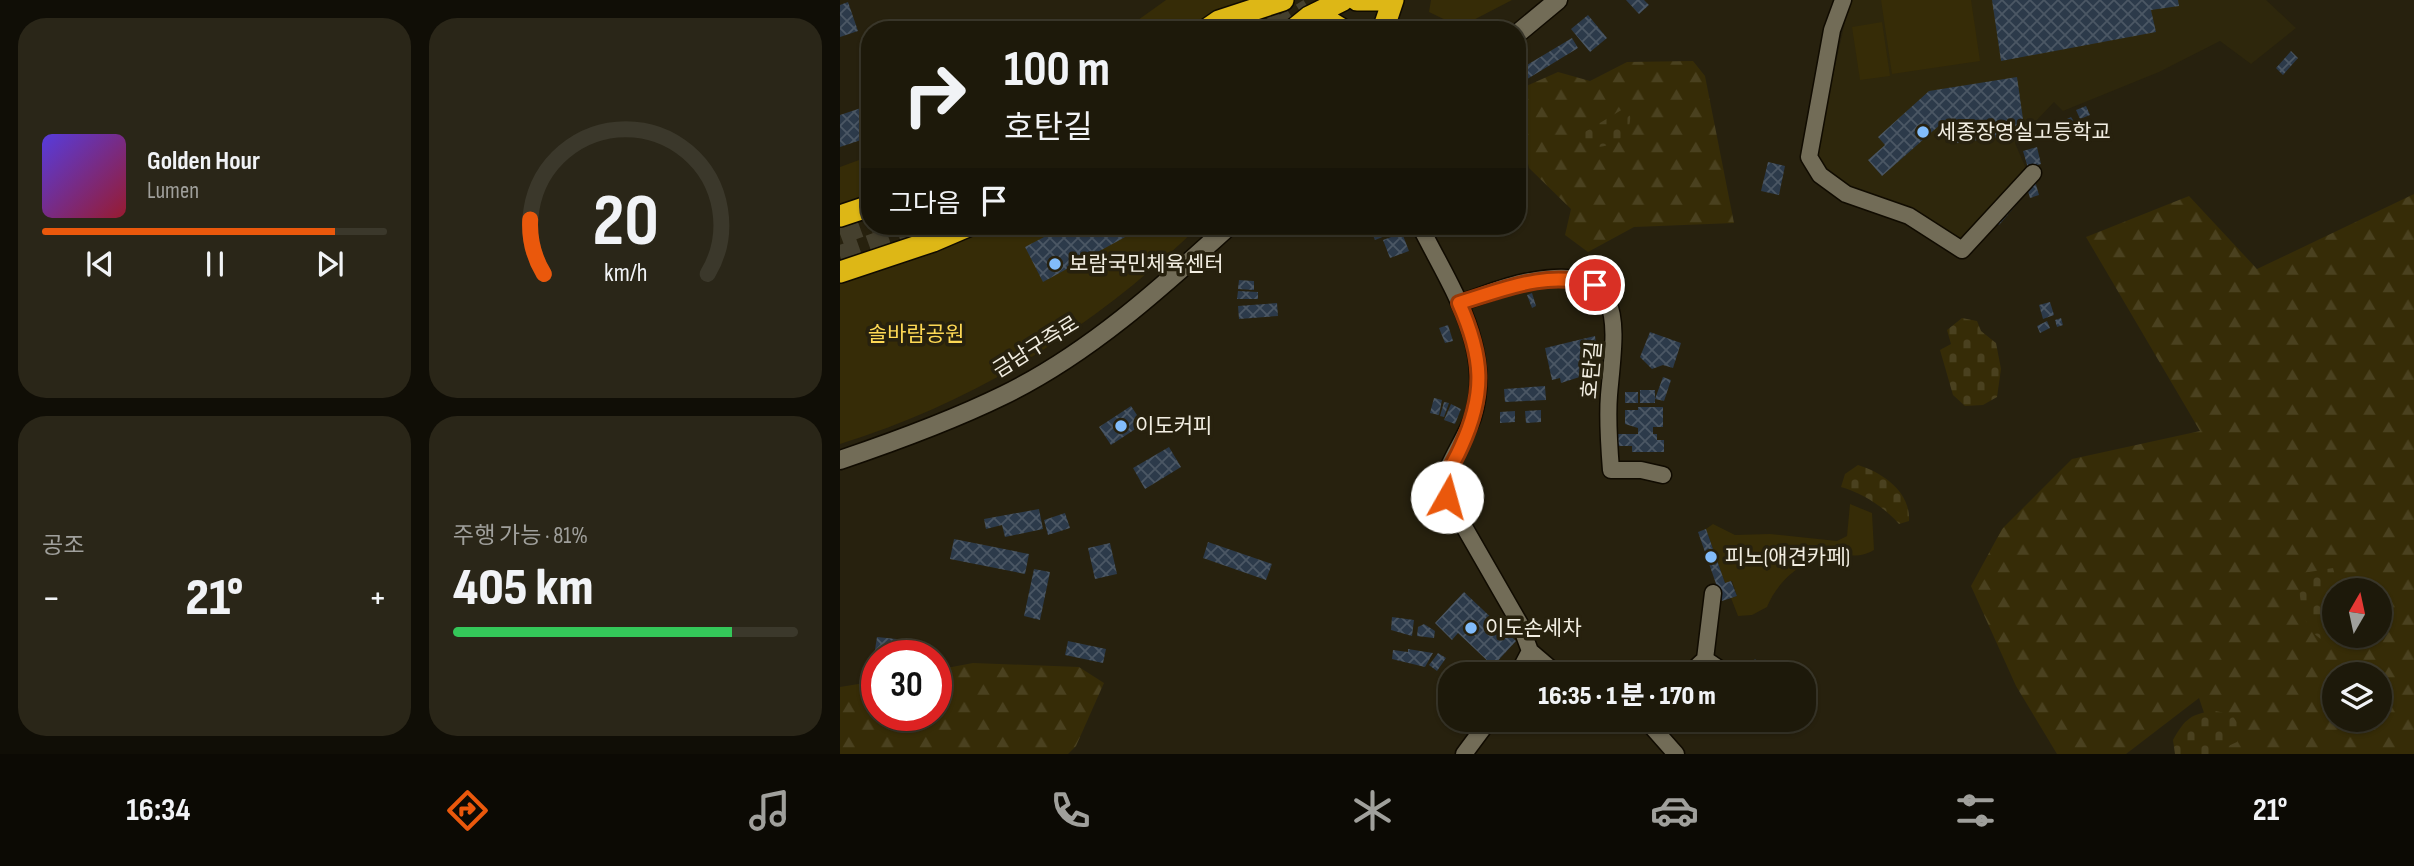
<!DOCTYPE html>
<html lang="ko">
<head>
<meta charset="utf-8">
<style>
	body { margin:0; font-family:"Sofia Sans Condensed","Noto Sans KR",sans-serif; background:#2a2618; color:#f1f3f6; height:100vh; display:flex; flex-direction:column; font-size:26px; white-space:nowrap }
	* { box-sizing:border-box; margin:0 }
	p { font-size:23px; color:#a0a09c }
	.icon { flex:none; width:38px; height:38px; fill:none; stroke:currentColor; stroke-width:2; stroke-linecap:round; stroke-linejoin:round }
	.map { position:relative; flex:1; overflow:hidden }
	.drawer { display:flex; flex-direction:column; gap:18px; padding:18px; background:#100e06; width:840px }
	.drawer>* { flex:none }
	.hud { position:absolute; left:21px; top:21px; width:665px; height:214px; border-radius:28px; box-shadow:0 2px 5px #0004,0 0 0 2px #3b382b; background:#1d190a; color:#f1f3f6; overflow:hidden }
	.needle { width:46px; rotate:9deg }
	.controls { position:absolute; left:1482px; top:578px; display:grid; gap:14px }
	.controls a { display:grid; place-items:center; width:70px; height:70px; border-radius:50%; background:#1d190a; box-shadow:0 2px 5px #0004,0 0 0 2px #3b382b; font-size:35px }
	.speed { position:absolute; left:21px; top:640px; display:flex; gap:14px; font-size:35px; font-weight:700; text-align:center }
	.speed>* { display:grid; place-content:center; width:91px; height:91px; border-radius:50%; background:#1d190a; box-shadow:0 2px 5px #0004,0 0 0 2px #3b382b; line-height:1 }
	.speed .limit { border:10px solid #d22; background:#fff; color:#111 }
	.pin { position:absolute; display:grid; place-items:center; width:60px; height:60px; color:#fff; margin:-30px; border:4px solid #fff; border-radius:50%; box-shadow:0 2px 7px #0007 }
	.me { position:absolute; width:77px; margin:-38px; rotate:7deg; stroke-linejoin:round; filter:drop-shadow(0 0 5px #0008) }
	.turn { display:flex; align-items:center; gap:24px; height:147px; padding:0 28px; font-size:32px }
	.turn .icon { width:91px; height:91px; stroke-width:2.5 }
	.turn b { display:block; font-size:49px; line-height:60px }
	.then { display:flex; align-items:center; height:66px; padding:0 28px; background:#0003; gap:14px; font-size:26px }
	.big { font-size:52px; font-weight:800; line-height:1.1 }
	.drawer .tile { flex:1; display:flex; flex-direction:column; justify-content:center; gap:10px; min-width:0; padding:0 24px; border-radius:28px; background:#2a2618 }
	.drawer .dial { align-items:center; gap:0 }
	.dial svg { height:182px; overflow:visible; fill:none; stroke:#3b382b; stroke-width:7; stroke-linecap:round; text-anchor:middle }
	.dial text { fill:#f1f3f6; stroke:none }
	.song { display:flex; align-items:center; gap:21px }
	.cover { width:84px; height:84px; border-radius:10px; background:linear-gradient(135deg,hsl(250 70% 55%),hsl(350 70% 35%)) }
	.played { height:7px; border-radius:4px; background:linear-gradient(90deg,#ea580c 85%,#3b382b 85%) }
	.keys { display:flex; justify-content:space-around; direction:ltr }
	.heat { display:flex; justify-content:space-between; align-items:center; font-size:38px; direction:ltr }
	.charge { height:10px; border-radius:5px; background:linear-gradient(90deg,#34c759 81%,#3b382b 0) }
	.drawer .tiles { flex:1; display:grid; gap:18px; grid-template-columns:repeat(2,1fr) }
	.trip { position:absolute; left:598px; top:662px; width:378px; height:70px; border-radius:28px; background:#1d190a; box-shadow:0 2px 5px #0004,0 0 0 2px #3b382b; font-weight:800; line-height:70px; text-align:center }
	.tab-bar { display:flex; height:112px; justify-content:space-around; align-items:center; background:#0c0a04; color:#a0a09c }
	.tab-bar .icon { width:49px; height:49px }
	.tab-bar .on { color:#ea580c }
	.tab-bar b { font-size:32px; color:#f1f3f6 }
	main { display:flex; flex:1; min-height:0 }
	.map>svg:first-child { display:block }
	.built { fill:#2e270c }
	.forest { fill:url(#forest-firs); fill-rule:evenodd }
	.cemetery { fill:url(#cemetery-stones) }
	.green { fill:#362c07 }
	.building { fill:url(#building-cross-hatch) }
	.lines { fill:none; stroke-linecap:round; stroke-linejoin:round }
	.highway-tunnel { stroke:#45402e; stroke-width:21; stroke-dasharray:21 10; stroke-linecap:butt }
	.street-casing { stroke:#100b00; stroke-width:19 }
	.secondary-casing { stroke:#100b00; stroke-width:21 }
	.highway-casing { stroke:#100b00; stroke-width:24 }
	.street { stroke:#726c57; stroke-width:16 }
	.secondary { stroke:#726c57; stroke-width:18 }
	.highway { stroke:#ddb716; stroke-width:21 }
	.route-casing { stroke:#983908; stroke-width:18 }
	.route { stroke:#ea580c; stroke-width:12 }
	.poi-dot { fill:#82bcfa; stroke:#27210e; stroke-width:2.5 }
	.labels { text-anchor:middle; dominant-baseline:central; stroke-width:7; stroke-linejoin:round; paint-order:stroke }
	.poi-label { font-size:21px; fill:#f2eee2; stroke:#27210e; text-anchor:start }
	.park-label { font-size:21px; fill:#fed955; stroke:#27210e }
	.street-label { font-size:21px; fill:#f2eee2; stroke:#27210e }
</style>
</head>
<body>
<main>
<section class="drawer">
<div class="tiles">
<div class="tile">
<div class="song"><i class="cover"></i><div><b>Golden Hour</b><p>Lumen</p></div></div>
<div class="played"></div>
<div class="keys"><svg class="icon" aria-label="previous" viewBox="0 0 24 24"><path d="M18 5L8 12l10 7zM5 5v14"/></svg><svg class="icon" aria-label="pause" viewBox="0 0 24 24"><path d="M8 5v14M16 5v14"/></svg><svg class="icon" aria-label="next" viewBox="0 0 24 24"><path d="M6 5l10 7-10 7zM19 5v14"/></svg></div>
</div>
<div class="tile dial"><svg viewBox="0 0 100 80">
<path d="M14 69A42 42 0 1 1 86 69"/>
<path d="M14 69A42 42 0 0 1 8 45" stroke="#ea580c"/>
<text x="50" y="56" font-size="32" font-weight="700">20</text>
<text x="50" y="72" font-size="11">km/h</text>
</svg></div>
<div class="tile"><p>공조</p>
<div class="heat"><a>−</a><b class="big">21°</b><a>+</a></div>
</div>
<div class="tile"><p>주행 가능 · 81%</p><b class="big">405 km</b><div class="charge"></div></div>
</div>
</section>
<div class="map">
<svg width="1574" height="754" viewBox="0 0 1574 754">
	<defs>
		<pattern id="forest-firs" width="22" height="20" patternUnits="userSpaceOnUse" patternTransform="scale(1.75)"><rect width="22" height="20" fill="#362c07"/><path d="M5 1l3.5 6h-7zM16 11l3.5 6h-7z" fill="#4a411f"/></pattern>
		<pattern id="cemetery-stones" width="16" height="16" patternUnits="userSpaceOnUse" patternTransform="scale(1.75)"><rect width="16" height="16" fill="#362c07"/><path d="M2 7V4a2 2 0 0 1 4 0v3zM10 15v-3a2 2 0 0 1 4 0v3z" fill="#4a411f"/></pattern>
		<pattern id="building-cross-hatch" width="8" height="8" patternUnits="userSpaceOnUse" patternTransform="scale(1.75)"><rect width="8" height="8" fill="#2c3a4a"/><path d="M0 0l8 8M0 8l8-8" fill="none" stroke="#4b5764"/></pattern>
	</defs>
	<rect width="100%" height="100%" fill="#27210e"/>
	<path class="built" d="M1010,0H1426L1456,28L1411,64L1380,41L1319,72L1223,111L1214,102L1175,143L1187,171L1121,245L1017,196L974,159Z"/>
	<path class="forest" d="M853,61L865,76L894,223L794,227L748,252L725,235L731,209L689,168L677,117V90L718,72L750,81L787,62Z
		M1574,194V754H1378L1359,698L1286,754H1217L1176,686L1131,586L1162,529L1232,459L1360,431L1246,237L1349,196L1417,269ZM1494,590H1540V635H1494ZM1494,674H1540V719H1494Z
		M133,663L239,667L264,683L236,746L228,754H0V687L37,681V716H96V670Z"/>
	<path class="cemetery" d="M783,109L789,110C797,138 762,156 740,142V135Z
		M1122,318L1137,321L1141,331L1156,343L1161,369L1157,397L1143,405L1125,406L1113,395L1100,350L1111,344L1107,330Z
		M1018,465C1044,473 1071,493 1069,521L1059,524C1045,508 1023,493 1001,487L1005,474Z
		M1493,568L1499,590H1494L1495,635L1494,639L1484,641C1460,627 1461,599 1457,574Z
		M1376,711L1392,715L1402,730L1397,742L1386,747L1383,754H1335L1333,740C1345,719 1351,713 1376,711Z"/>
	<path class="green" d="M326,0H403L356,30H284Z
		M591,0H672L620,27L589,12Z
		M1041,0H1131L1140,61L1052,74Z
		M1042,22L1050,76L1020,80L1012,27Z
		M30,156V201L0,212V167Z
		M148,226H359C256,326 138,401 0,444V283Z
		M1010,504L1032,513L1034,550C1018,559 1008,554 990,556C962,559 937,582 927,607L912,615L898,616L891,598L897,596L892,581L885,583L866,529L873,524L895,535L930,534L997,541L1007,536Z"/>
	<path class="building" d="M786,0H804L809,5L799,14Z
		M1152,0H1338L1339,6L1311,10L1316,32L1161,61Z
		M8,2L18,31L0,37V5Z
		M748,15L767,38L750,52L731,29Z
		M236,21L239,30H212L211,29Z
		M732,38L738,48L679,84L677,71Z
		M1451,51L1458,58L1443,75L1436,68Z
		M1177,77L1184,126L1174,128L1175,135L1117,143L1115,121L1102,123L1042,176L1028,160L1045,145L1038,137L1089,91Z
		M30,105V137L0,147V115Z
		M1246,106L1250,115L1240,119L1236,110Z
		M1231,117L1237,126L1228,131L1223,121Z
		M1197,147L1201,164L1188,168L1183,151Z
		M928,162L945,166L939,195L921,191Z
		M1195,181L1199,195L1190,198L1186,184Z
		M1177,192L1183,197L1159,225L1153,220Z
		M225,226H296L298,230L203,282L185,247Z
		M529,226H564L565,228L535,240Z
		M562,233L569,251L550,258L543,240Z
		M399,280L414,281V290L398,289Z
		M398,291L418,292V299H397Z
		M692,293L696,306L692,308L687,295Z
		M1210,302L1214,315L1203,319L1199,305Z
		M437,303L438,316L399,319L398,306Z
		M1221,318L1223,325L1217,327L1215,320Z
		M1207,321L1210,328L1200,333L1197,326Z
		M608,325L613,341L605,343L599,328Z
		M810,332L841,343L833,368L823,365L812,369L800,357Z
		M755,336L757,351L752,352L755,372L721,383L720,378L712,380L705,348Z
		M823,377L831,380L824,401L815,399Z
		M705,386L706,400L665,402L664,389Z
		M800,390H815V403H800Z
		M785,392H798V403H785Z
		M594,398L602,400L599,415L590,413Z
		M604,402L609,403L604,417L600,416Z
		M611,404L621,409L615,424L604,420Z
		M291,406L303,424L271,445L259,427Z
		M798,407H823V427H813V434H817V440H824V452H792V446H778V434H798V428L785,424V410H798Z
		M701,410V422L686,423L685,411Z
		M675,411V422L660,423V412Z
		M329,447L341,467L305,489L293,468Z
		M199,509L203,529L165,537L162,525L146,529L144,519Z
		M225,513L230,528L208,535L204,520Z
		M866,529L885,583L891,581L897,596L882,601L858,532Z
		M114,539L189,554L185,574L110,559Z
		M368,542L432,564L426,580L363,558Z
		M270,543L277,574L255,579L248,548Z
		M194,569L210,572L200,620L184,616Z
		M624,592L676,641L653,666L618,633L612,640L595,623Z
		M552,617L574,620L572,636L551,630Z
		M584,624L595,631L594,638L577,636L578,627Z
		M37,637L76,641L75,648H80L79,656H34Z
		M228,641L266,649L263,663L225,655Z
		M568,649L593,653L585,667L552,659L553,650L568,652Z
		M598,653L606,658L597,671L589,665Z
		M915,659L921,665L914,674H903Z
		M931,661L942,674L919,672Z
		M603,680L611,685L609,694L598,687Z"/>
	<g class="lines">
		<path class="highway-tunnel" d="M398,30L435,7
			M435,30L469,9
			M0,234L30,223
			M0,256L84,226"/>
		<g class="street-casing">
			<path id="street" d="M1003,0L992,30L969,157L980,175L1006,194L1069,216L1122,250L1193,173
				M580,226C610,286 654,348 633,417C628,432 607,466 605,476C605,482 607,491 607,497L680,624L690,651L717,674
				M619,303C642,296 666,285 690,281C790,262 775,326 769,395C767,420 769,445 771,470H801L823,475
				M865,659L873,593
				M678,674L690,651
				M849,674L865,659L887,674
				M805,719L836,754
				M624,754L650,719"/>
		</g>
		<g class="secondary-casing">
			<path id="secondary" d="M677,34L718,0
				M0,460C56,441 111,421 164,395C248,354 320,289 389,226"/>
		</g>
		<g class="highway-casing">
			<path id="highway" d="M517,0H538
				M466,26L490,22L503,30
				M366,30L379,21L443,0
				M453,30L469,17L503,0
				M543,30L553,0
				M0,216L30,206
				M0,272L93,241L128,226"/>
		</g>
		<use href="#street" class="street"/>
		<use href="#secondary" class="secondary"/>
		<use href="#highway" class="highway"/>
	</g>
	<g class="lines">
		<g class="route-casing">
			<path id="route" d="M607,497C605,469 610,472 621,447C646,393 643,357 619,303C665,289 707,270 755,285"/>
		</g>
		<use href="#route" class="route"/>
	</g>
	<g class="poi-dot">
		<circle cx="1083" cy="132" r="7"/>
		<circle cx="215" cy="264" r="7"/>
		<circle cx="281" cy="426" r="7"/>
		<circle cx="871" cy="557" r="7"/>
		<circle cx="631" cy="628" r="7"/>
	</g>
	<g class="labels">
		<g class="poi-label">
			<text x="1097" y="132">세종장영실고등학교</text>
			<text x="229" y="264">보람국민체육센터</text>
			<text x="295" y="426">이도커피</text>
			<text x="885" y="557">피노(애견카페)</text>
			<text x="645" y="628">이도손세차</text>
		</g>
		<g class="park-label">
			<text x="76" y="334">솔바람공원</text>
		</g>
		<g class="street-label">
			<text transform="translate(196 347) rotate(-32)">금남구즉로</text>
			<text transform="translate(752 370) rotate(-85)">호탄길</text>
		</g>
	</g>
</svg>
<div class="controls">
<a><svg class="needle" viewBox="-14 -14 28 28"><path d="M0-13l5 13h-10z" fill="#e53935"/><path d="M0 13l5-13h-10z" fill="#a0a09c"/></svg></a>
<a><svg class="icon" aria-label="layers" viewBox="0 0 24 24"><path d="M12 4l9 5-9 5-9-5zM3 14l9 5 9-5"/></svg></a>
</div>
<div class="speed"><div class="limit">30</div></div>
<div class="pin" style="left:755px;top:285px;background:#d93025"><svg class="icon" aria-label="arrive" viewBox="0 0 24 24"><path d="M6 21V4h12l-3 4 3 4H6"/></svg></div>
<svg class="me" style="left:607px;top:497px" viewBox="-20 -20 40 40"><circle r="19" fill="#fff"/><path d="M0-13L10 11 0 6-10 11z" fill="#ea580c"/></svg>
<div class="trip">16:35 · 1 분 · 170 m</div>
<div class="hud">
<div class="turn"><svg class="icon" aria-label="right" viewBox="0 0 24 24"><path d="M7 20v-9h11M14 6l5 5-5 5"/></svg><div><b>100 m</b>호탄길</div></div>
<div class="then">그다음<svg class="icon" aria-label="arrive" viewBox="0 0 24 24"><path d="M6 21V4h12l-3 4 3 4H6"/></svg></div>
</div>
</div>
</main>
<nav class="tab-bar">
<b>16:34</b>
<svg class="icon on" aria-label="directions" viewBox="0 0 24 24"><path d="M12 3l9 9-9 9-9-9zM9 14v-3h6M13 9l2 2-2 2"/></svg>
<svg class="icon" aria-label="music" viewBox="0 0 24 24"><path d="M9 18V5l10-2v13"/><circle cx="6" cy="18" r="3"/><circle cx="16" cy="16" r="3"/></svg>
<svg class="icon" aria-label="phone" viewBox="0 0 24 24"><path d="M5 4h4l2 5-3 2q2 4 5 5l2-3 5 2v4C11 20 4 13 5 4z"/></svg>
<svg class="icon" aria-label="climate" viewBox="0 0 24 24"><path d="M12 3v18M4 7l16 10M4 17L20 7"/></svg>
<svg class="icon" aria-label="car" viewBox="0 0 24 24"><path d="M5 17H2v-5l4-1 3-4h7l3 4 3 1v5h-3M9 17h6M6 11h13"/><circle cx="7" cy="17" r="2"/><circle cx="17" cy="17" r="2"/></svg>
<svg class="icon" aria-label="filters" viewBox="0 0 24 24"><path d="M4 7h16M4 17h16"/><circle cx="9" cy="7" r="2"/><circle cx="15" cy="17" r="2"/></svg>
<b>21°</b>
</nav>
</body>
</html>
